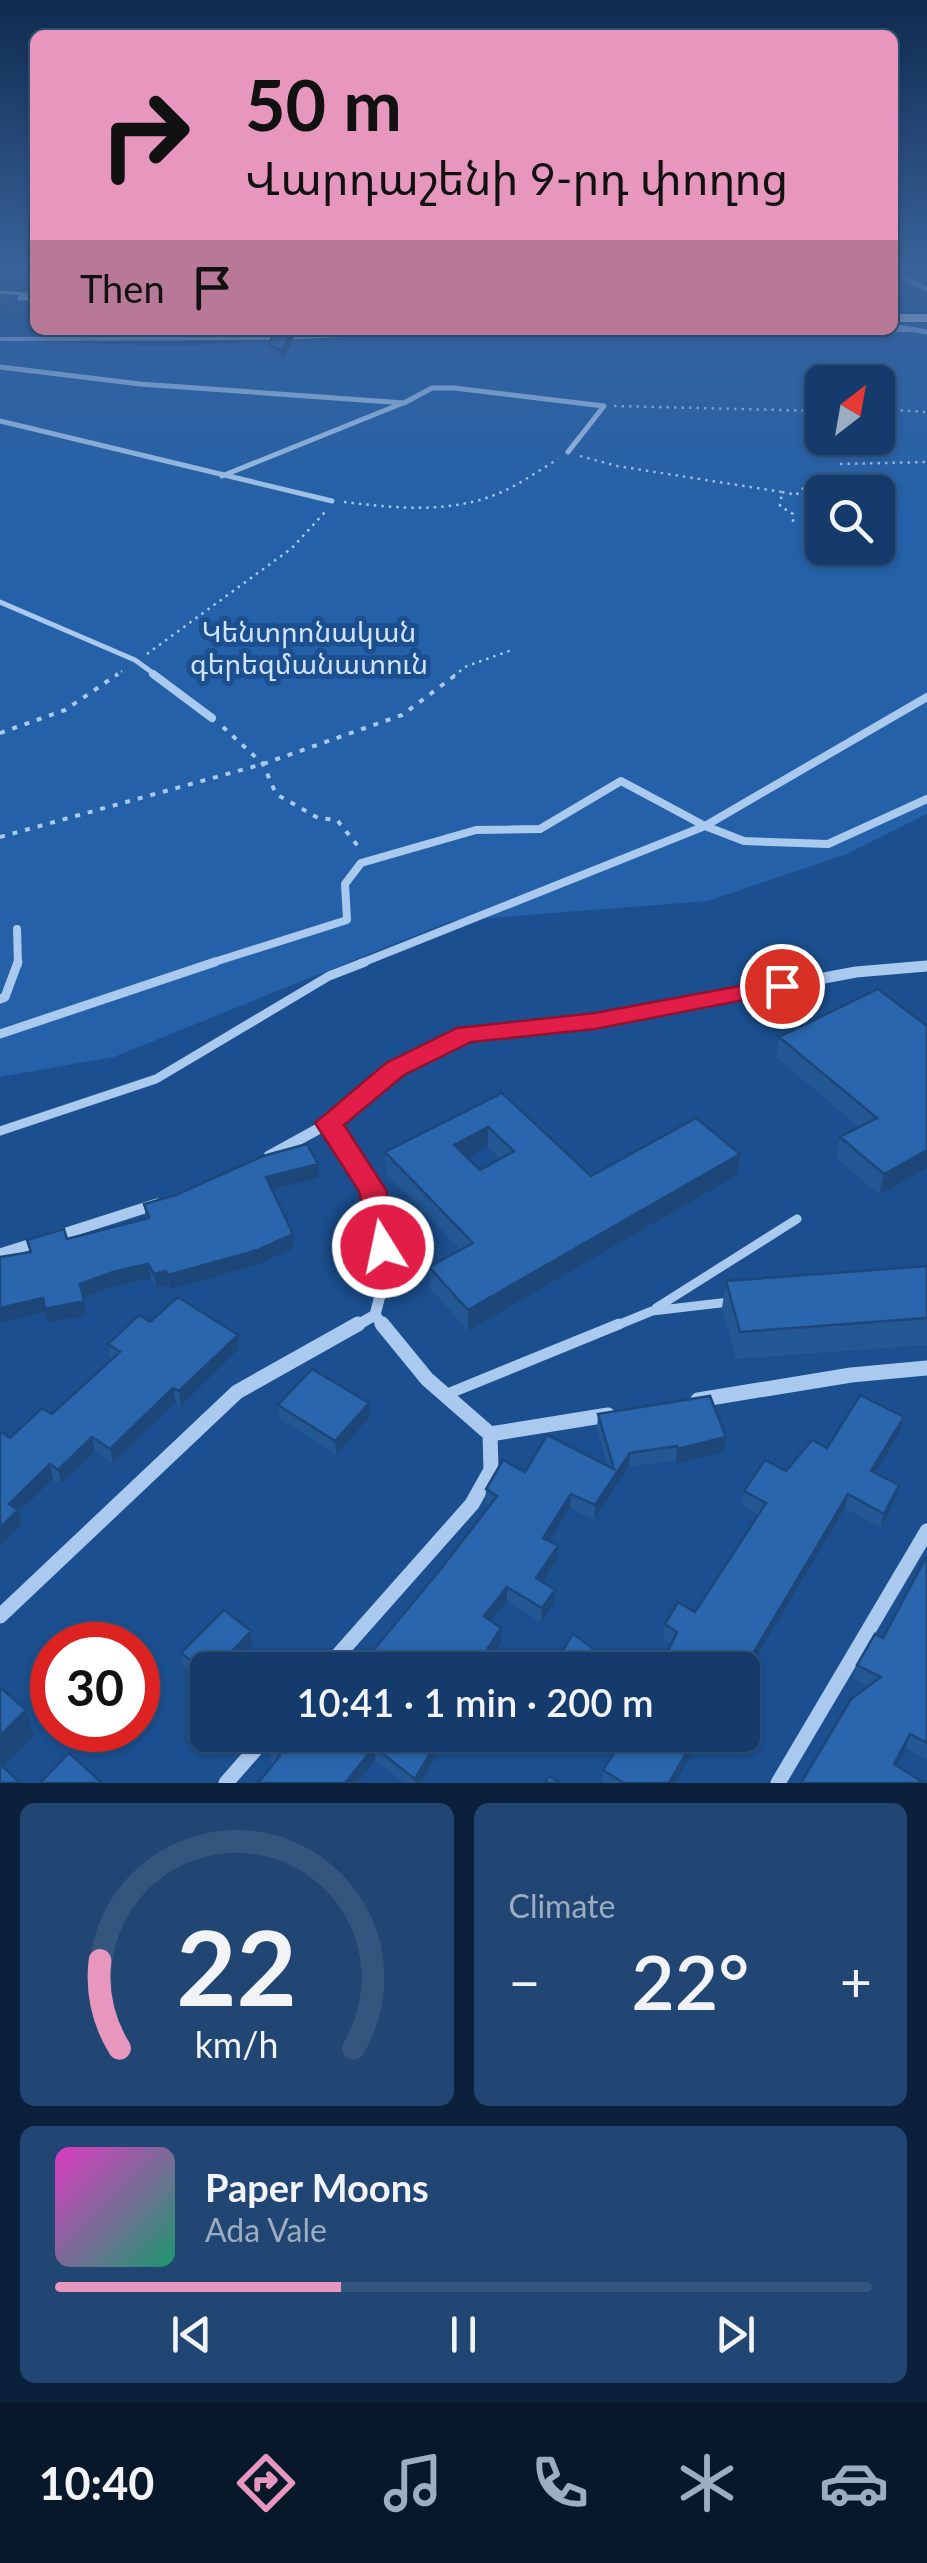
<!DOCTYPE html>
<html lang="en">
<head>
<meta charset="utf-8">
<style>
	body { margin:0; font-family:Lato,"Noto Sans Armenian",sans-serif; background:#214673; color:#f1f3f6; height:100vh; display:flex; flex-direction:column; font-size:38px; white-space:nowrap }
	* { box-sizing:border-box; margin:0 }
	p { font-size:32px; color:#9dadc1 }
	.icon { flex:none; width:55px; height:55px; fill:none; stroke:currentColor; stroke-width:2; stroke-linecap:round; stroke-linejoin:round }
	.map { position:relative; height:1783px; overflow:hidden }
	.drawer { display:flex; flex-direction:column; gap:20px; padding:20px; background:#0b203b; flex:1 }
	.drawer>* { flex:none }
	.guide { position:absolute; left:30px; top:30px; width:868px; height:305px; border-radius:15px; box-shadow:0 2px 8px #0004,0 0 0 2px #33557e; background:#e797bd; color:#111; overflow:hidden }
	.needle { width:65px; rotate:31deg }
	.buttons { position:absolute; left:805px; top:365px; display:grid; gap:20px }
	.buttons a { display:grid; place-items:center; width:90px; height:90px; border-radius:15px; background:#143b6b; box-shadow:0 2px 8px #0004,0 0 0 2px #33557e; font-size:50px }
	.speed { position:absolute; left:30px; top:1622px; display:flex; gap:20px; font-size:50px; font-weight:700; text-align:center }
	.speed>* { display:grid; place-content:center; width:130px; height:130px; border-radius:50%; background:#143b6b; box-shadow:0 2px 8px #0004,0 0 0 2px #33557e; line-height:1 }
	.speed .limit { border:15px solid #d22; background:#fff; color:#111 }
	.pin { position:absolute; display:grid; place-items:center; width:85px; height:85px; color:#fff; margin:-42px; border:5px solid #fff; border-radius:50%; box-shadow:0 2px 10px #0007 }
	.me { position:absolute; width:110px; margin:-55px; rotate:350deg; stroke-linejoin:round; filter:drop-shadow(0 0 8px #0008) }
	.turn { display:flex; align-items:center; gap:35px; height:210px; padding:0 50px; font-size:45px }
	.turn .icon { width:130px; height:130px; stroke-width:2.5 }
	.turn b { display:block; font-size:70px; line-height:85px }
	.then { display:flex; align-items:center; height:95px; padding:0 50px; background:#0003; gap:20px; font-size:38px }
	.big { font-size:75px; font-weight:600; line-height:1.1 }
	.drawer .tile { flex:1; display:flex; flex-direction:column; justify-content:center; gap:15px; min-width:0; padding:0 35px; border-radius:15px; background:#214673 }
	.drawer .dial { align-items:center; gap:0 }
	.dial svg { height:260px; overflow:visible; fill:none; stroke:#33557e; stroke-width:7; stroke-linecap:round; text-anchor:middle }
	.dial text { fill:#f1f3f6; stroke:none }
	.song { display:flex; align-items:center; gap:30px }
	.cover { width:120px; height:120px; border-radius:15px; background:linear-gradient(135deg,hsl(310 70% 55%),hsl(160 70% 35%)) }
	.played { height:10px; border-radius:5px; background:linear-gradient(90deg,#e797bd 35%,#33557e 35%) }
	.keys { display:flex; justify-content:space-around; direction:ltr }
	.heat { display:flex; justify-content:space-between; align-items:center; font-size:55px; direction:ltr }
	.drawer .tiles { flex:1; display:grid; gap:20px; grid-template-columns:1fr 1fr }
	.tile:last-child { grid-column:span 2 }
	.trip { position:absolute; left:190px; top:1652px; width:570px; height:100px; border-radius:15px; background:#143b6b; box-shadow:0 2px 8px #0004,0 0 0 2px #33557e; font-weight:600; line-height:100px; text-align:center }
	.dock { display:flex; height:160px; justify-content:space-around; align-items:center; background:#08182b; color:#9dadc1 }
	.dock .icon { width:70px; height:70px }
	.dock .current { color:#e797bd }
	.dock b { font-size:45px; color:#f1f3f6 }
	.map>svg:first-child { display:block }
	.green { fill:#2461a8; fill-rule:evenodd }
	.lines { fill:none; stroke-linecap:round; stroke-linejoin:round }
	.stream { stroke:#9cc4f0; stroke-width:4 }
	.path-far1 { stroke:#a9c9ee; stroke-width:2.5; stroke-dasharray:2.5 5; stroke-linecap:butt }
	.path { stroke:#a9c9ee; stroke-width:4; stroke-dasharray:5 8; stroke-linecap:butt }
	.lane-far3 { stroke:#a9c9ee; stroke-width:5 }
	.lane-far2 { stroke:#a9c9ee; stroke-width:8 }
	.lane-far1 { stroke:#a9c9ee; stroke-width:9 }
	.lane { stroke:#a9c9ee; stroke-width:11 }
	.street-far1 { stroke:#a9c9ee; stroke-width:11 }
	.street { stroke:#a9c9ee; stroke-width:15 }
	.primary { fill:#f0f6ff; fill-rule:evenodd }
	.wall { fill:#245895; fill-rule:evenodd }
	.shaded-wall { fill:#1d4779 }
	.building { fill:#2a66ad; stroke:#1d4779; stroke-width:2.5; fill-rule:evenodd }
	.route { fill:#e11d48; stroke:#92132f; stroke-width:2.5 }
	.labels { text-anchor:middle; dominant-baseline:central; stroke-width:10; stroke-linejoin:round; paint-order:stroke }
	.park-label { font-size:28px; fill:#cfe3fa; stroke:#1b4f8f }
</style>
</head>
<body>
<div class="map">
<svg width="927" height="1783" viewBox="0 0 927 1783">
	<rect width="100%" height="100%" fill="#1b4f8f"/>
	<path class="green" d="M893,323H927V814L847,854L708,901L451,921L114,1057L0,1077V340L173,346L477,330H892ZM822,382H878V438H822ZM822,492H878V548H822Z"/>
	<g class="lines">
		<path class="stream" d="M864,330H908
			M0,339L281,338L448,330"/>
		<path class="path-far1" d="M614,406L822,411
			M878,409L927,412
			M580,456L617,466L782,492L780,506L793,514V523
			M840,464L927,462
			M782,492L796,495L815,477
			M344,502C395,508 448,514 497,494C519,485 538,471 558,459
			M147,654L292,548L325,512
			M115,676L122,671
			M453,676L467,666L512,650"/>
		<path class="path" d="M223,727L263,764L276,794L318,818L337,820L361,850
			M0,733L65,710L118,674
			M0,837L263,764L402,715L457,674"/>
		<path class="lane-far3" d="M892,272L927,289
			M892,326L927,332
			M0,367L140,384L404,403L432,388H454L604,406
			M0,421L332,501
			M568,452L604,406
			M222,476L403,403
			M0,602L135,660L157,676"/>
		<path class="lane-far2" d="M153,674L212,718
			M17,929L18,964
			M208,964L347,920L345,884L361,863L476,830L540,829L621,781L705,826L744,841L828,844L927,799
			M359,964L705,826L927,697"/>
		<path class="lane-far1" d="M0,999L5,997L18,962
			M0,1034L215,962
			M0,1131L156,1079L329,976L365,962
			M656,1308L797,1219
			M613,1327L652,1311L729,1302"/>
		<path class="lane" d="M445,1395L619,1324"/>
		<path class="street-far1" d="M329,1123L372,1190L384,1280L375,1315L384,1327
			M269,1156L329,1123L395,1069L466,1034L595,1021L856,972L927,966
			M54,1237L157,1204
			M0,1254L38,1242
			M354,1327L375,1315"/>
		<path class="street" d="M382,1324L427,1379L490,1434L608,1415
			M698,1400L851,1375L927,1368
			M0,1616L237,1392L358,1324
			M325,1670L472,1504L491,1470L490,1434
			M226,1783L268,1735
			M778,1783L927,1531"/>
		<path class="primary" d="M0,291L35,293V301L0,299Z
			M892,314H927V322H892Z"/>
	</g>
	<path class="wall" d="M275,330H328L324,334L295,335L283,360L269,354V345Z
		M927,1026L879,1195L837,1158L840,1137L859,1127L776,1057L779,1037Z
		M502,1093L591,1176L740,1154L737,1175L468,1331L430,1288L429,1267L460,1250L386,1173L385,1152ZM488,1147L500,1159L480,1170L468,1158Z
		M319,1178L272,1190L294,1248L260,1264L170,1289L169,1285L156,1288L151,1278L115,1286L83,1298L87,1315L48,1323L45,1312L0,1323V1257L30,1252L27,1240L67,1239L146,1218L144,1204Z
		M927,1266V1345L736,1359L722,1308L726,1281Z
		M150,1322L238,1335L239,1349L181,1406L176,1402L113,1463L95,1451L61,1484L53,1479L19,1512L22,1524L0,1546V1431L10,1438L52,1414L112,1359L110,1358L108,1344Z
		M369,1403L370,1417L336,1455L280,1419L278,1405Z
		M598,1414L726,1437L724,1452L676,1463L675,1460L629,1467L594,1520L570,1508L549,1541L558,1546L557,1560L542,1582L555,1590L554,1604L541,1622L507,1601L491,1621L501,1642L483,1670H357L440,1570L489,1505L485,1503L486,1489L525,1472L608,1466L597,1428Z
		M900,1432L875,1473L899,1485L895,1499L881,1528L845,1508L742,1670H663L665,1658L672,1643L663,1638L665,1624L695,1612L758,1515L742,1505L744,1491L786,1471L827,1448Z
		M927,1561V1759L906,1748L801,1783L868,1686L853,1678L857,1665L883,1638Z
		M251,1631L252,1645L229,1670H208V1686L184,1667L181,1653Z
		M279,1735L436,1756L421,1783H404L375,1761L357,1783H258L274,1764L271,1761L269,1747Z
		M699,1741L675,1783H602L603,1770Z"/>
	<path class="shaded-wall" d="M19,266H24L12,288L0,290V283Z
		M17,296L18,304L0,316V308Z
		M292,330H295V335L283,360L282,351Z
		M488,1127V1147L454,1166V1145Z
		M927,1150V1168L879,1195L884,1174Z
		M740,1154L737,1175L468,1331V1310Z
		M318,1164L319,1178L268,1191L266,1177Z
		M293,1234L294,1248L260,1264L170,1289L168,1275Z
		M148,1264L151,1278L115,1286L82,1298L80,1284L113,1272Z
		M166,1271L169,1285L156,1288L154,1274Z
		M43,1298L84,1301L87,1315L48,1323L45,1312L0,1323V1308Z
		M238,1335L239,1349L181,1406L179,1391Z
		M173,1388L176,1402L113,1463L110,1449Z
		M369,1403L370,1417L336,1455L335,1441Z
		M904,1417L900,1432L868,1485L871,1471Z
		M92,1437L95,1451L61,1484L58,1470Z
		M726,1437L724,1452L676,1463L677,1449Z
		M630,1453L629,1467L594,1520L595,1505Z
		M50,1464L53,1479L19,1512L22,1524L0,1546V1528L9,1504Z
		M899,1485L895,1499L881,1528L884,1514Z
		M571,1494L570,1508L542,1552L543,1538Z
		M848,1494L845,1508L742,1681V1672Z
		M558,1546L557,1560L536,1592V1578Z
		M507,1587V1601L484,1630V1616Z
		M555,1590L554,1604L541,1622L542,1608Z
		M501,1628V1642L483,1670H474Z
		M251,1631L252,1645L229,1670H214Z
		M599,1653L598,1667L596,1670H589Z
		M26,1710L34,1736L0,1770V1736Z
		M910,1734L906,1748L890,1778L894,1764Z
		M696,1735H700L699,1741L675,1783H669Z
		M436,1743V1756L421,1783H415V1779Z
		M374,1747L375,1761L357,1783H346Z"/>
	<path class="building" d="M0,266H19L11,281L0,283Z
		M0,295L17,296L0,308Z
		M275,330H292L282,351L269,345Z
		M878,989L927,1026V1150L884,1174L840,1137L877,1118L779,1037Z
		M502,1093L591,1176L696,1118L740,1154L468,1310L429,1267L473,1243L385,1152ZM488,1127L514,1151L480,1170L454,1145Z
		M307,1144L318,1164L266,1177L293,1234L258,1250L168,1275L166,1271L154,1274L148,1264L113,1272L80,1284L84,1301L45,1309L43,1298L0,1308V1257L31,1252L27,1240L64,1229L67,1239L149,1218L144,1204L176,1195L263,1156Z
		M927,1266V1318L740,1332L726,1281Z
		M178,1297L238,1335L179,1391L173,1388L110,1449L92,1437L58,1470L50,1464L9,1504L18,1510L0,1528V1431L10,1438L42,1408L52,1414L120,1352L108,1344L139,1315L150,1322Z
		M312,1369L369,1403L335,1441L278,1405Z
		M860,1395L904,1417L871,1471L899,1485L884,1514L848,1494L742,1672V1670H687L665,1658L677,1632L665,1624L678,1602L695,1612L766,1503L744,1491L765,1460L786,1471L812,1440L827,1448Z
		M710,1396L726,1437L677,1449V1446L630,1453L595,1505L571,1494L543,1538L558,1546L536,1578L555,1590L542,1608L507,1587L484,1616L501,1628L474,1670H455L445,1664L441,1670H357L440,1570L497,1496L486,1489L503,1460L525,1472L547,1435L614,1469L598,1414Z
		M925,1559L927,1561V1743L910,1734L894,1764L924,1783H801L851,1699L881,1677L857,1665L875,1634L883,1638Z
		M224,1610L251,1631L214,1670H208V1674L181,1653Z
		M573,1634L599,1653L589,1670H550Z
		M0,1687L26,1710L0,1736Z
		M279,1735H424L436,1743L415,1779L374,1747L346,1782L347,1783H258L280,1756L269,1747Z
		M626,1735H696L669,1783H624L603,1770Z
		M69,1753L102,1783H40Z
		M0,1764L20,1783H0Z
		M549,1776L560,1783H545Z"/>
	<linearGradient id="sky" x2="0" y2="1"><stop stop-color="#0f2b4f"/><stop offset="0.52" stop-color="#39639b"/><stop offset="1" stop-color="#39639b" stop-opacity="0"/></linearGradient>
	<rect width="927" height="515" fill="url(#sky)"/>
	<path class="route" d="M782,978L790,980L794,986L790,991L595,1029L471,1042L404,1075L344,1125L386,1190L397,1247L393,1255L383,1258L373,1255L359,1191L315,1123L386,1063L457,1028L595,1013Z"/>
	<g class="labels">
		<g class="park-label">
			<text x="309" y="631">Կենտրոնական<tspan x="309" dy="32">գերեզմանատուն</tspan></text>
		</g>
	</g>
</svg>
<div class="buttons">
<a><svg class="needle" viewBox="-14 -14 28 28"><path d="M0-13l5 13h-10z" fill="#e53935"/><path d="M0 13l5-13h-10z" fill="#9dadc1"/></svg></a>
<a><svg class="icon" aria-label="search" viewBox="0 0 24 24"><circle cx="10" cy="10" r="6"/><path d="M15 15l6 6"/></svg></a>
</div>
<div class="speed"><div class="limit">30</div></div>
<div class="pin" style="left:782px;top:986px;background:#d93025"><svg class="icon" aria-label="arrive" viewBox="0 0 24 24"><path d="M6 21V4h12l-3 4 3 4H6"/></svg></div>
<svg class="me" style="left:383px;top:1247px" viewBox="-20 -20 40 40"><circle r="17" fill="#e11d48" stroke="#fff" stroke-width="3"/><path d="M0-11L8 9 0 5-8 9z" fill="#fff"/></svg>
<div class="trip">10:41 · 1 min · 200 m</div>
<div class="guide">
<div class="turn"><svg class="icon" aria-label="right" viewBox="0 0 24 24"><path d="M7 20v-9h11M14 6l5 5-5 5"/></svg><div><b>50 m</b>Վարդաշենի 9-րդ փողոց</div></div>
<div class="then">Then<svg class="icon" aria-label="arrive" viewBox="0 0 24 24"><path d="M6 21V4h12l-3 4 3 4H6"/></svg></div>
</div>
</div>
<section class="drawer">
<div class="tiles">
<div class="tile dial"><svg viewBox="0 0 100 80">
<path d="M14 69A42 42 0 1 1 86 69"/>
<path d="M14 69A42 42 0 0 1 8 42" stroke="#e797bd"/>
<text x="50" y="56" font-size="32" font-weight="700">22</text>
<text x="50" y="72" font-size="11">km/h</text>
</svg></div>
<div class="tile"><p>Climate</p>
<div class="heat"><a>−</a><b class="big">22°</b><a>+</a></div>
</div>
<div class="tile">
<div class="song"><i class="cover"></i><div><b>Paper Moons</b><p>Ada Vale</p></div></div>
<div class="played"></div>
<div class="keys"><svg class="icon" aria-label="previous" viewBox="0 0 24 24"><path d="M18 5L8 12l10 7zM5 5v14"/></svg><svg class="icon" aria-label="pause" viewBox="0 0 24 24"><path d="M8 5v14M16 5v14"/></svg><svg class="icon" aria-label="next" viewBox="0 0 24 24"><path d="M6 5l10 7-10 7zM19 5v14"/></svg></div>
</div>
</div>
</section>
<nav class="dock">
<b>10:40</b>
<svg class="icon current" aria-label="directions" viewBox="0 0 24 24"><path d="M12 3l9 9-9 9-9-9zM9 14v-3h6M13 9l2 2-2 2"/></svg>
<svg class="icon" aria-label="music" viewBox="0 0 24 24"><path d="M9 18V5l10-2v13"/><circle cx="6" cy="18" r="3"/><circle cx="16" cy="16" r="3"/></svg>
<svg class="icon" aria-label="phone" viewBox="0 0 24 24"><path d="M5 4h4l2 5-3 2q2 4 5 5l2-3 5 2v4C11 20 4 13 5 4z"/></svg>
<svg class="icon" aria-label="climate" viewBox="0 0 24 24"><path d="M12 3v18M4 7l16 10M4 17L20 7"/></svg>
<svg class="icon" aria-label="car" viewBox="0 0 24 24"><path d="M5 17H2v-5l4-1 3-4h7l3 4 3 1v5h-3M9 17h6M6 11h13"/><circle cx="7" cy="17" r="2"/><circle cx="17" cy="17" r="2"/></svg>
</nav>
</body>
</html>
